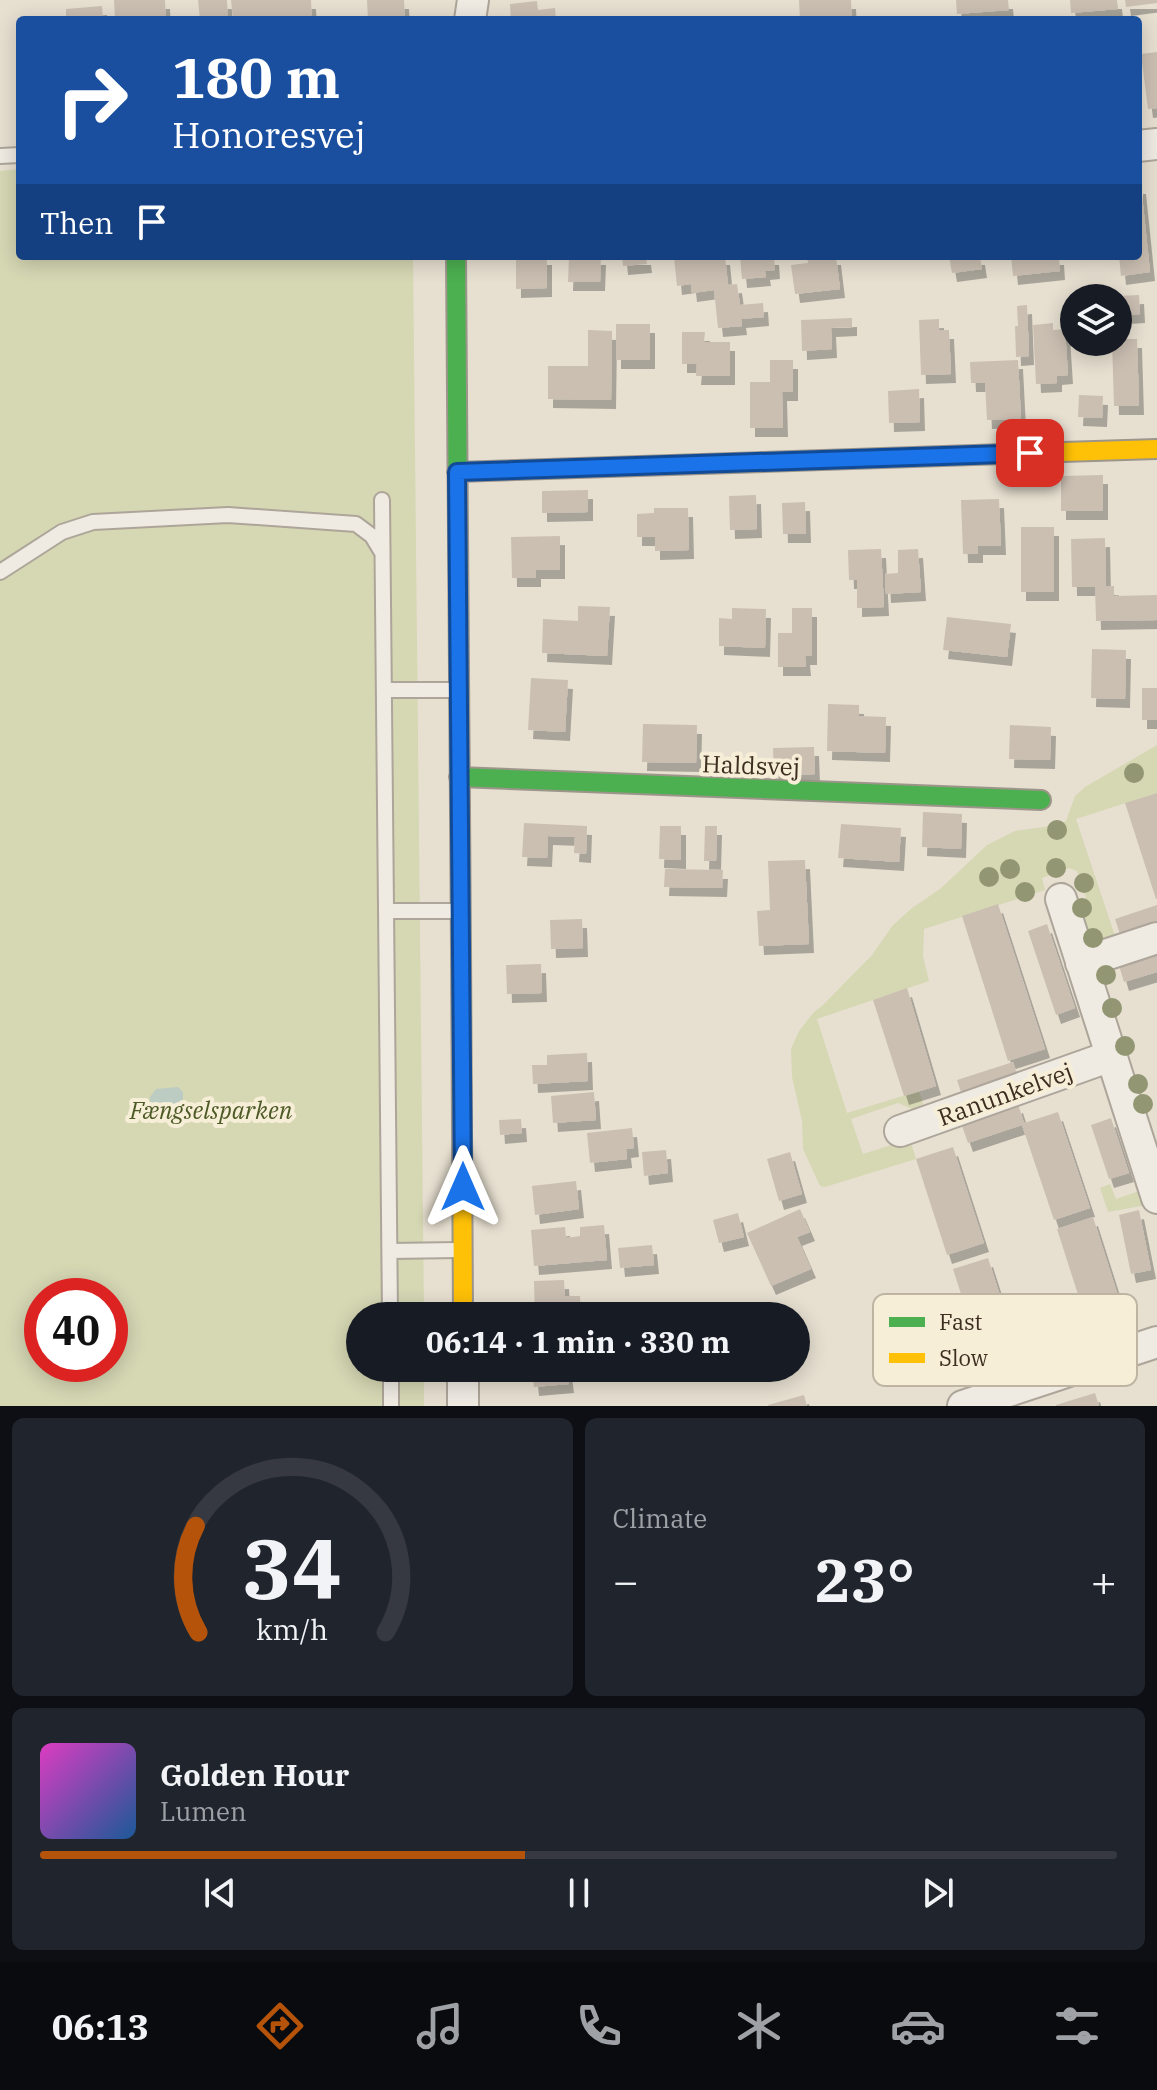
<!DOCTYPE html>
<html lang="en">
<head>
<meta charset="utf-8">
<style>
	body { margin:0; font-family:"IBM Plex Serif",serif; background:#20242c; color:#f1f3f6; height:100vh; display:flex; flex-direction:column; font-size:30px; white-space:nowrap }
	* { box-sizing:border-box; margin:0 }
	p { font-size:26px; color:#9ea1a6 }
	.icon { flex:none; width:44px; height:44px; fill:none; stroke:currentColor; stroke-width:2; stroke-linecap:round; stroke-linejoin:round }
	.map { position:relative; height:1406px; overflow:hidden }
	.drawer { display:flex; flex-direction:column; gap:12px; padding:12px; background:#0d0f14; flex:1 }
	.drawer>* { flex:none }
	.top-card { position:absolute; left:16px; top:16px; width:1126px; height:244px; border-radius:8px; box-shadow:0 4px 20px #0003; background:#1a4fa0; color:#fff; overflow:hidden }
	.tools { position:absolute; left:1060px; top:284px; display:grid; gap:16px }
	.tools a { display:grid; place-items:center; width:72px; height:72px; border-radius:50%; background:#171b24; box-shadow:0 4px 20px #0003; font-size:40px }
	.speed { position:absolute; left:24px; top:1278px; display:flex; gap:16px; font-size:40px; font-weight:700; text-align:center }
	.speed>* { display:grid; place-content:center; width:104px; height:104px; border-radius:50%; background:#171b24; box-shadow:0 4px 20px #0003; line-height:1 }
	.speed .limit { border:12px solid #d22; background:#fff; color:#111 }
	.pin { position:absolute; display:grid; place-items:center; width:68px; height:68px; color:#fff; margin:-34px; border-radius:16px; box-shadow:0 4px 12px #0006 }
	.me { position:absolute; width:88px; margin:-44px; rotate:0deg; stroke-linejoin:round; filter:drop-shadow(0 0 6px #0008) }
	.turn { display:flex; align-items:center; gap:28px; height:168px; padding:0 24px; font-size:36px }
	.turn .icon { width:104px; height:104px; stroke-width:2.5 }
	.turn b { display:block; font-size:56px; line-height:68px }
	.then { display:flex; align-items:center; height:76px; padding:0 24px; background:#0003; gap:16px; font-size:30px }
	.big { font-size:60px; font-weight:700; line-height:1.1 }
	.drawer .widget { flex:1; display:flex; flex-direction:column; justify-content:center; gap:12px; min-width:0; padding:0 28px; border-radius:12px; background:#20242c }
	.drawer .dial { align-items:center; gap:0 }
	.dial svg { height:208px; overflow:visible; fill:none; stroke:#363941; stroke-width:7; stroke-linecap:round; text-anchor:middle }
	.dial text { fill:#f1f3f6; stroke:none }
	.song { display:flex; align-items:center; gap:24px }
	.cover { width:96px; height:96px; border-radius:12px; background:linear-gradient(135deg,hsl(310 70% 55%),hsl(210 70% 35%)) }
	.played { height:8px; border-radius:4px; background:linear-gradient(90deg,#b45309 45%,#363941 45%) }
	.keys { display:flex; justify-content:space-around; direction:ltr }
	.heat { display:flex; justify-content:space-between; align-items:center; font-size:44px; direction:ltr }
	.drawer .tiles { flex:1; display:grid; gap:12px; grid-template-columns:1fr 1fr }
	.widget:last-child { grid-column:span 2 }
	.trip { position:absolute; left:346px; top:1302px; width:464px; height:80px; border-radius:40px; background:#171b24; box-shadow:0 4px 20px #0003; font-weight:700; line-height:80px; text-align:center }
	.dock { display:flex; height:128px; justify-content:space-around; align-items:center; background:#090b0e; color:#9ea1a6 }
	.dock .icon { width:56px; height:56px }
	.dock .on { color:#b45309 }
	.dock b { font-size:36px; color:#f1f3f6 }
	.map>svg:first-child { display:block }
	.green { fill:#d6d7b3; fill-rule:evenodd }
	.water { fill:#bcccc2 }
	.building { fill:#cbbfb2; filter:url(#shadow) }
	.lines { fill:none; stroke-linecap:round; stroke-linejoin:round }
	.lane-casing { stroke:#ada599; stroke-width:18 }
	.street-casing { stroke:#ada599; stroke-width:34 }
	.fast-casing { stroke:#9c958a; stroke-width:22 }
	.slow-casing { stroke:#9c958a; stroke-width:22 }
	.lane { stroke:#efebe3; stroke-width:14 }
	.street { stroke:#efebe3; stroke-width:30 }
	.fast { stroke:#4caf50; stroke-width:18 }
	.slow { stroke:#ffc107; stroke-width:18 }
	.tree { fill:#929673 }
	.route-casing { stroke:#114b97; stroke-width:20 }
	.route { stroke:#1a73e8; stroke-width:14 }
	.labels { text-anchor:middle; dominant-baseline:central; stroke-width:8; stroke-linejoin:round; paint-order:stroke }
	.street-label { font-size:24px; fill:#3d2e20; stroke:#f7eed8 }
	.park-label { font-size:24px; font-style:italic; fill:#4d5a26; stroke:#f7eed8 }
	.key { fill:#f7eed8; stroke:#bfb4a1; stroke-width:2 }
	.key-label { font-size:22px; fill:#3d2e20 }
</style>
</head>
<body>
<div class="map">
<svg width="1157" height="1406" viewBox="0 0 1157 1406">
	<defs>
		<filter id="shadow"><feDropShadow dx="5" dy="9" stdDeviation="0" flood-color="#0004"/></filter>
	</defs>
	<rect width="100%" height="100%" fill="#e7e0d1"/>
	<path class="green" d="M20,169V256H413L424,1316H360V1368H424V1406H0V171ZM42,1296H110V1364H42Z
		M1157,745V793L1076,819L1116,939L1101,943L1087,938L1079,912L1086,898L1077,871L1069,868L1042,878L1045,890L924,929L923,956L929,981L817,1019L847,1113L919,1091L923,1103L922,1109L917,1111L898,1103L851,1119L863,1154L910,1139L916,1159L825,1187L820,1186L803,1149L802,1121L792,1077L791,1049L799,1031L814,1012L823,1005L872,955L893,925L912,908L940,889L987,845L1015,831L1044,827L1066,821L1075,796L1085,787Z
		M1110,1184L1116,1199L1142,1190L1147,1205L1108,1212L1100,1188Z"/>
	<path class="water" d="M178,1087L183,1092V1119L178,1122H155L150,1117V1097L156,1089Z"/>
	<path class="building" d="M114,0H165L166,20H115Z
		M198,0H227L228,20H200Z
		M231,0H311L312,20H233Z
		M367,0H404L405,20H368Z
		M799,0H851L852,20H800Z
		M956,0H1008L1009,10L957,14Z
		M1070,0H1117L1118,9L1071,13Z
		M1125,0H1157V3L1126,7Z
		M537,1L538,10L555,8L556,20H511L510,4Z
		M102,6L103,20H66V9Z
		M1157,52V108L1148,109L1141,54Z
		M1138,185H1141L1150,272L1121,276L1119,256H1138Z
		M516,256H547V288L516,289Z
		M569,256H601L600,282H568Z
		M622,256H646L647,264L623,266Z
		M686,256H725L728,285L737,284L740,305L763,303L764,317L741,319L742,326L718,328L714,290L692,293L691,284L677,286L674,257Z
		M740,256H774L775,270L765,271L766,277L742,279Z
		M807,256H836L840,289L795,294L791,265L808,263Z
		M949,256H980L982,269L952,273Z
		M1011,256H1059L1060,271L1013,276Z
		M1139,295L1140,314L1125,315L1124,304L1118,305V296Z
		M1027,305L1029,356L1016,357L1015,326H1018L1017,306Z
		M852,318V327L831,328L832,349L802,351L801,320Z
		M939,319V330H949L951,374L921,375L919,320Z
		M1053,323V330L1065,329L1068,375L1057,376V383L1036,384L1033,325Z
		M616,324H650V360H616Z
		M588,330L612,331L611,400L548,399V366H588Z
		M682,332H705L704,342H730V376H696L697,364H682Z
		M1118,339H1137L1139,406H1114L1112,342H1118Z
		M770,360H793V392H782L783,428H750V382H770Z
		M1018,360L1021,419L987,420L985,383H971L970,362Z
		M919,389L920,422L889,423L888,391Z
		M1079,395L1103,396L1102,418L1078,417Z
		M1103,475V511H1061V476Z
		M588,490V512L542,513V491Z
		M756,495L757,529L730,530L729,496Z
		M999,499L1001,546H978V554H963L961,500Z
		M805,502L806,534H783L782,503Z
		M654,508H688L689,550L655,551V537H637V514L654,513Z
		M1021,527H1054V592H1021Z
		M560,536V570H536V578H512L511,537Z
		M1105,538L1106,586H1114V596L1157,595V620L1096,621L1095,587H1072L1071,539Z
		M881,549L884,607L857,608V580H849L848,550Z
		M918,549L921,592L886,594L885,574L898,573V550Z
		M578,606L610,607L607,656L542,653L543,619L578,621Z
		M732,608L766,609L765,648L719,646V618L732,619Z
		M792,608H812V656H805L806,667H778V633H792Z
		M947,617L1011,624L1007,657L943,650Z
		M1092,649L1126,650L1125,699L1091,698Z
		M531,678L568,680L565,732L528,730Z
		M1142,688H1157V720H1142Z
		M828,704L859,705V716L886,717L885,753L827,751Z
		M643,724L697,725L696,763L642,762Z
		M1010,725L1051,727L1050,760L1009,759Z
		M814,747L815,774L774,776L773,748Z
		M1157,793V899H1156L1125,803Z
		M923,812L962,814L961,849L922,847Z
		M524,823L587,826L586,854L574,853L575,837L548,836L547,858L522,857Z
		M841,824L901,828L899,862L838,858Z
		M660,826H681V860L659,859Z
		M705,826H717L716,861H704Z
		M805,860L809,944L759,946L757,911L770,910L768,861Z
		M665,869L723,870L722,888L664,887Z
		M998,904L1045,1049L1008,1061L962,916Z
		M1157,905V929L1122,940L1115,919Z
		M582,919L583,948L551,949L550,920Z
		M1047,924L1075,1008L1056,1015L1028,931Z
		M1157,950V972L1124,982L1118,962Z
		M541,964L542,993L507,994L506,965Z
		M907,988L936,1086L904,1096L873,1000Z
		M587,1053L588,1081L533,1084L532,1065H547V1055Z
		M1013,1062L1019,1080L963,1098L957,1080Z
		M594,1092L596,1120L553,1123L551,1096Z
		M1018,1104L1024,1123L1058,1112L1090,1208L1054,1220L1022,1125L968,1143L961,1123Z
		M1111,1118L1129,1173L1109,1179L1091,1125Z
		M521,1119L522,1133L500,1135L499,1120Z
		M632,1128L634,1148L626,1149L627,1159L590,1163L587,1133Z
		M953,1147L984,1243L947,1255L916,1159Z
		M666,1150L668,1173L644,1176L642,1152Z
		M790,1152L802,1194L779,1201L767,1159Z
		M576,1181L579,1209L535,1215L532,1186Z
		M800,1209L810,1232L797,1237L811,1269L771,1286L747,1233Z
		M1139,1210L1151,1270L1131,1274L1119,1215Z
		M738,1213L744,1237L719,1243L713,1220Z
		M1093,1217L1126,1321L1097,1330L1103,1349L1046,1368L1039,1349L1090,1332L1057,1229Z
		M604,1225L607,1260L534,1266L531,1230L565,1227L566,1238L580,1236V1227Z
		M652,1245L654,1265L620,1268L618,1248Z
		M988,1258L1019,1355L984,1366L953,1269Z
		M564,1280L565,1296H580L581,1313L535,1316L534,1281Z
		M532,1368H567L569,1384L534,1387Z
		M1095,1393L1099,1406H1056V1405Z
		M804,1395L807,1406H768V1405Z"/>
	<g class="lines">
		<g class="lane-casing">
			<path id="lane" d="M0,156L20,155
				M382,500L390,1316
				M0,572L62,532L93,522L228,515L356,524L372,536L381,551
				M384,690H454
				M386,911H456
				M390,1251L459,1250
				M391,1368V1406"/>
		</g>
		<g class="street-casing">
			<path id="street" d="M470,20L473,0
				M1138,146L1157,144
				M1061,899L1157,1198
				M1081,963L1157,938
				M900,1131L1111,1056
				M463,1406V1368
				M963,1406L1157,1342"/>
		</g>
		<g class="fast-casing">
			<path id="fast" d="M456,256L461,948
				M457,472L1004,454
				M459,777L1041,800"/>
		</g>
		<g class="slow-casing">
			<path id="slow" d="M1004,454L1157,449
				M461,948L463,1316"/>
		</g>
		<use href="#lane" class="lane"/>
		<use href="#street" class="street"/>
		<use href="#fast" class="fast"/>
		<use href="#slow" class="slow"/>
	</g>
	<g class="tree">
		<circle cx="1134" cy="773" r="10"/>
		<circle cx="1057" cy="830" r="10"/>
		<circle cx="1056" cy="868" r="10"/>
		<circle cx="1010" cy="869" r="10"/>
		<circle cx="989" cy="877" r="10"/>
		<circle cx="1084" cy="883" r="10"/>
		<circle cx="1025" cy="892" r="10"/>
		<circle cx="1082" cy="908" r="10"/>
		<circle cx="1093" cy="938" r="10"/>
		<circle cx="1106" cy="975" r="10"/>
		<circle cx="1112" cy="1008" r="10"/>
		<circle cx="1125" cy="1046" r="10"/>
		<circle cx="1138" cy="1084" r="10"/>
		<circle cx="1143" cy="1104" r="10"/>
	</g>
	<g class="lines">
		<g class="route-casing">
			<path id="route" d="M463,1187L457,472L1030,453"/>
		</g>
		<use href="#route" class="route"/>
	</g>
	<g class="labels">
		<g class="street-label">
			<text transform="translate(751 765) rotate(2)">Haldsvej</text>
			<text transform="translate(1005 1094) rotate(-20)">Ranunkelvej</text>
		</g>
		<g class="park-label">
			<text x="211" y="1110">Fængselsparken</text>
		</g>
	</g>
	<rect x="873" y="1294" width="264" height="92" rx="12" class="key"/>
	<rect x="889" y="1317" width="36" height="10" fill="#4caf50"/>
	<rect x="889" y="1353" width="36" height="10" fill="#ffc107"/>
	<g class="key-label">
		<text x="939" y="1330">Fast</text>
		<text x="939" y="1366">Slow</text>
	</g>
</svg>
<div class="tools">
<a><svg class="icon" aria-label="layers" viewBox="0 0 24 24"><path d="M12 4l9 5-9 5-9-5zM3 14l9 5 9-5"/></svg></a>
</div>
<div class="speed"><div class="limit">40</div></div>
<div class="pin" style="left:1030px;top:453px;background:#d93025"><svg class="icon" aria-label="arrive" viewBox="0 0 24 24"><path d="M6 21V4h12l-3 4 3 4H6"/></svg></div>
<svg class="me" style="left:463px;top:1187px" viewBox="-20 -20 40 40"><path d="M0-17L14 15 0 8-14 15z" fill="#1a73e8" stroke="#fff" stroke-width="4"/></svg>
<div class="trip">06:14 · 1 min · 330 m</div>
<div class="top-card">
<div class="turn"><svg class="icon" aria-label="right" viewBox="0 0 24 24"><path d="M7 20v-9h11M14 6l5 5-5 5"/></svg><div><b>180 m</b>Honoresvej</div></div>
<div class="then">Then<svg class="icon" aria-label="arrive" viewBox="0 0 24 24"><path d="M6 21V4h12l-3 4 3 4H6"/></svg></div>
</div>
</div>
<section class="drawer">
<div class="tiles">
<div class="widget dial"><svg viewBox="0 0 100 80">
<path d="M14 69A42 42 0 1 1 86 69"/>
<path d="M14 69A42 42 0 0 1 13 28" stroke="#b45309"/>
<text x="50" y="56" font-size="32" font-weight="700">34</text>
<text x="50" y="72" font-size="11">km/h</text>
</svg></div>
<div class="widget"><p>Climate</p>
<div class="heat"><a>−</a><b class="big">23°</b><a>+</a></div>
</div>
<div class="widget">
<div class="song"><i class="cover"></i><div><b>Golden Hour</b><p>Lumen</p></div></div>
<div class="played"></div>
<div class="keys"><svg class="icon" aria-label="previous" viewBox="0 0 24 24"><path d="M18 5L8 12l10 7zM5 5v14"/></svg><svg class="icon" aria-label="pause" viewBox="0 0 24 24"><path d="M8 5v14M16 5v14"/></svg><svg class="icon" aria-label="next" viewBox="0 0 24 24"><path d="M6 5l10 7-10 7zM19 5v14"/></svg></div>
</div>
</div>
</section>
<nav class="dock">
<b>06:13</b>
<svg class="icon on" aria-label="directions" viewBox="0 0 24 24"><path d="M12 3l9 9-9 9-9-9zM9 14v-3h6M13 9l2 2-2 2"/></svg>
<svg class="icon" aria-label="music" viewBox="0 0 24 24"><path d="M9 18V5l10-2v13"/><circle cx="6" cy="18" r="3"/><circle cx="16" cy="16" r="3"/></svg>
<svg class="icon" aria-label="phone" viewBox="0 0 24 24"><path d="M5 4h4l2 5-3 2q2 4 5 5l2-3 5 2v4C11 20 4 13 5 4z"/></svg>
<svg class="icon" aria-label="climate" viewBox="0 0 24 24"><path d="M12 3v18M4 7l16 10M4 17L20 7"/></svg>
<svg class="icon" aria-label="car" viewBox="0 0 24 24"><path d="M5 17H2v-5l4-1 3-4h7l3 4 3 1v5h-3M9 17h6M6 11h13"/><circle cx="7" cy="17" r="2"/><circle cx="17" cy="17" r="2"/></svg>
<svg class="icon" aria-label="filters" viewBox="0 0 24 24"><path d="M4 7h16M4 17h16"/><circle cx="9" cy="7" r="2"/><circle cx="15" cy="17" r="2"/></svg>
</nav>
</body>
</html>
